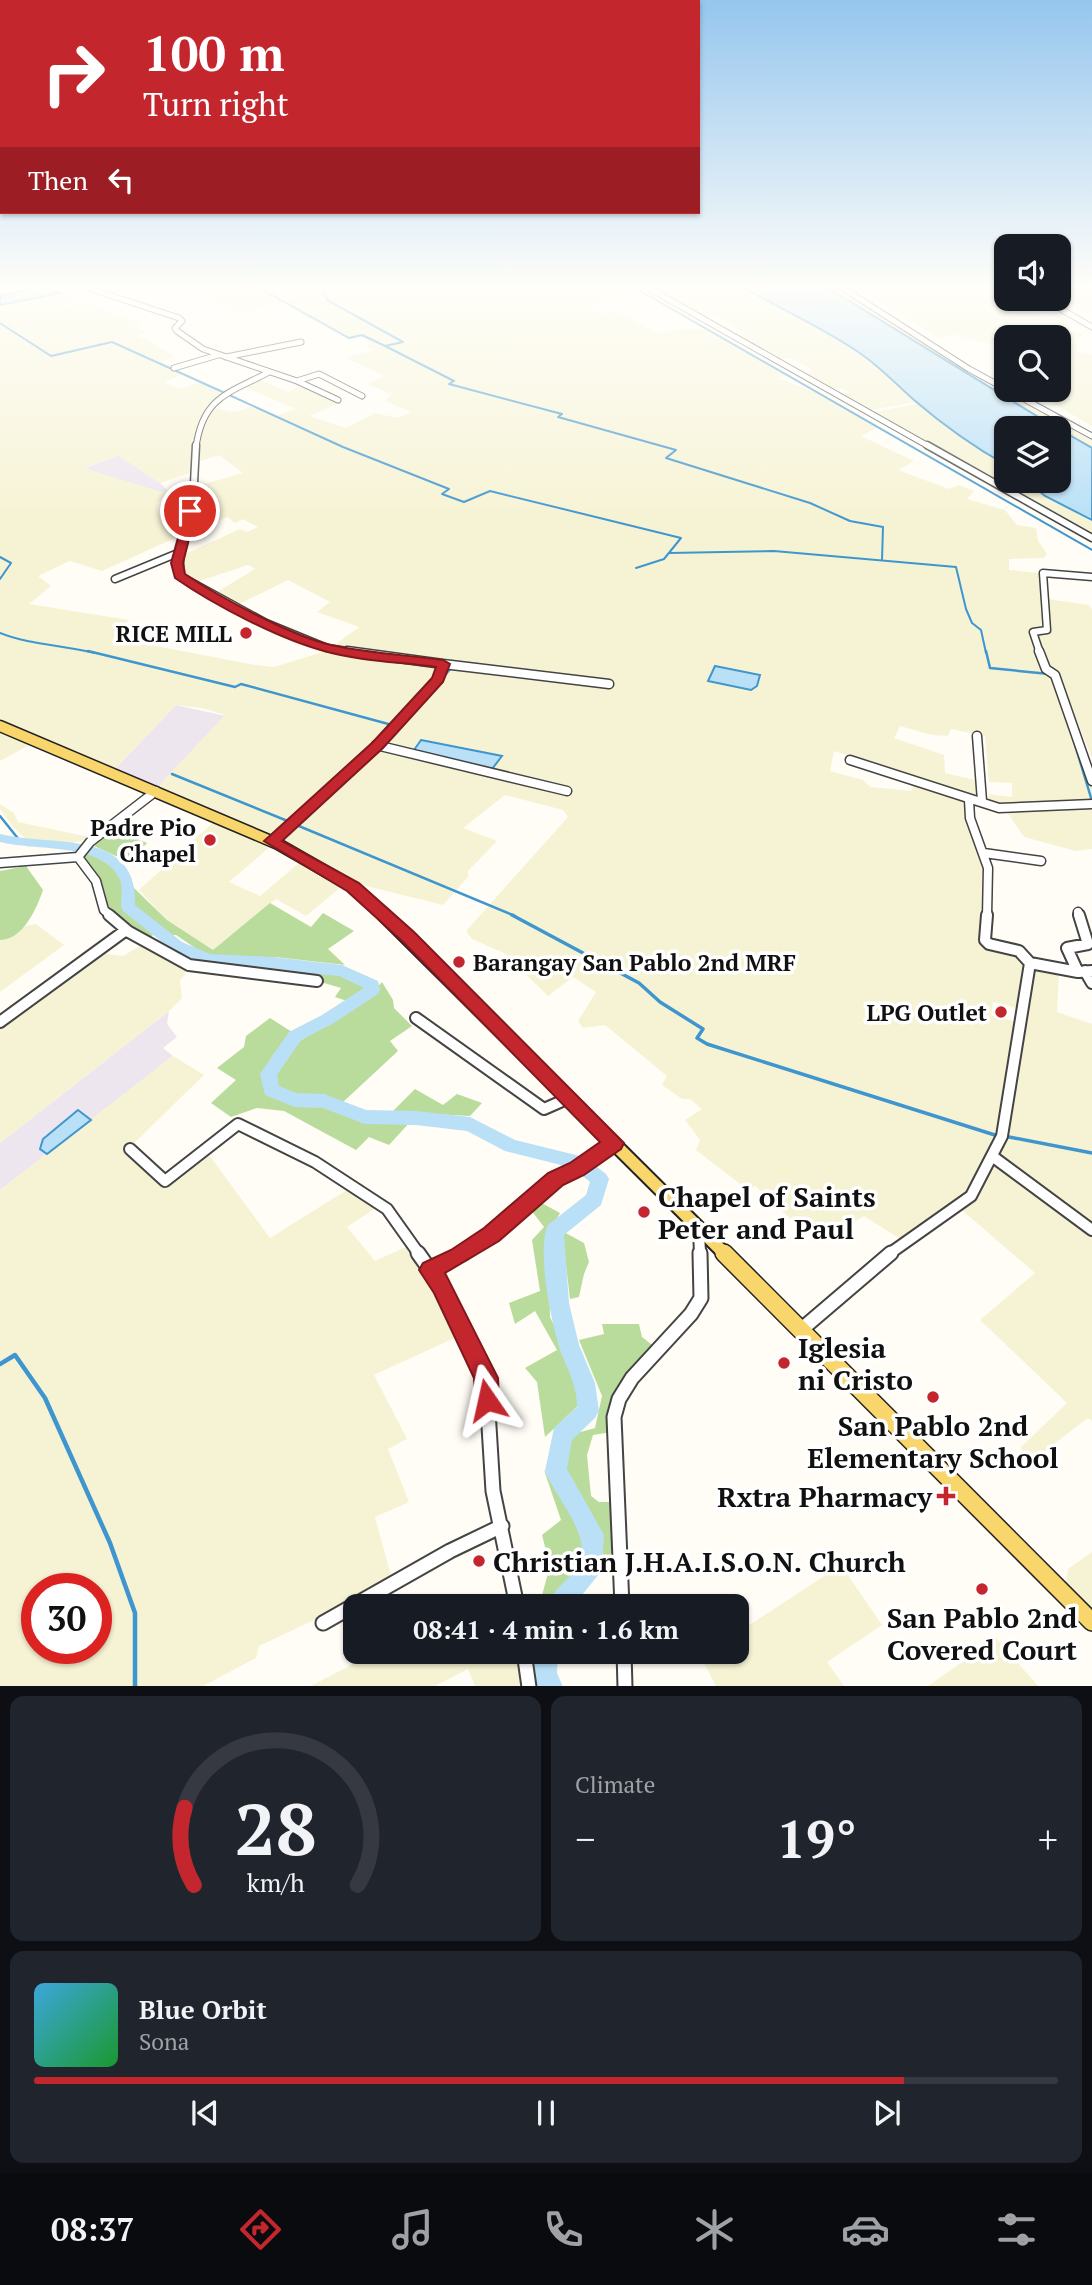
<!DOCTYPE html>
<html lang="en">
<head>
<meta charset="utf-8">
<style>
	body { margin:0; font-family:"PT Serif",serif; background:#20242c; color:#f1f3f6; height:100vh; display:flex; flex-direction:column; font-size:26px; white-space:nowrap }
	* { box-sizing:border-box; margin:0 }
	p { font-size:23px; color:#9ea1a6 }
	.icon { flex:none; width:38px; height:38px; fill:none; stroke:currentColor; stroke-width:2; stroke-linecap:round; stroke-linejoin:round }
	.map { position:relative; height:1686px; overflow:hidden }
	.details { display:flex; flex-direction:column; gap:10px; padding:10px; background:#0d0f14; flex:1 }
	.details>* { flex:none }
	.guide { position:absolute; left:0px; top:0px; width:700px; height:214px; box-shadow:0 2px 5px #0004; background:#c4262e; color:#fff; overflow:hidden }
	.buttons { position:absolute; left:994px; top:234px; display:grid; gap:14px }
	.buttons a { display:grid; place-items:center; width:77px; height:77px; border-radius:14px; background:#171b24; box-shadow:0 2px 5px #0004; font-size:35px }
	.speed { position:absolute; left:21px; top:1573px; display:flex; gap:14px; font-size:35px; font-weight:700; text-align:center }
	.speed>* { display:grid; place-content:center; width:91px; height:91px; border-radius:50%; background:#171b24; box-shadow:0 2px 5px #0004; line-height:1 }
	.speed .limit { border:10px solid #d22; background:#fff; color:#111 }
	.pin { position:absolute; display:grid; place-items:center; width:60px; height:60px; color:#fff; margin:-30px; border:4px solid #fff; border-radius:50%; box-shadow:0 2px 7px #0007 }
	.me { position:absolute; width:77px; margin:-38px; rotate:349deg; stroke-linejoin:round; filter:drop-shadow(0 0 5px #0008) }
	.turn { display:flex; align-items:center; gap:24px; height:147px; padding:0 28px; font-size:32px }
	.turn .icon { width:91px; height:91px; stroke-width:2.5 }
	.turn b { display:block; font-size:49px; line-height:60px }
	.then { display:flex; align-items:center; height:66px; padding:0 28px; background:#0003; gap:14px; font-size:26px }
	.big { font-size:52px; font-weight:600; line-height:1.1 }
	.details .tile { flex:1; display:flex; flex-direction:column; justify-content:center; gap:10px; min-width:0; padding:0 24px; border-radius:14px; background:#20242c }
	.details .dial { align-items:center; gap:0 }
	.dial svg { height:182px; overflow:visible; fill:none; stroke:#363941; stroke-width:7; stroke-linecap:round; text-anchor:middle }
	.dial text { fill:#f1f3f6; stroke:none }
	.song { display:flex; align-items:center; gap:21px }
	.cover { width:84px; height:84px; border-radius:10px; background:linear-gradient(135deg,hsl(200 70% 55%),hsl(130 70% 35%)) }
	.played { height:7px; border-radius:4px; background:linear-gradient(90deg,#c4262e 85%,#363941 85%) }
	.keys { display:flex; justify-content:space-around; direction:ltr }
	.heat { display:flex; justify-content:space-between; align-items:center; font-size:38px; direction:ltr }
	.details .tiles { flex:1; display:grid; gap:10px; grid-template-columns:1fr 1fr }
	.tile:last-child { grid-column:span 2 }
	.trip { position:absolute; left:343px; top:1594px; width:406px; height:70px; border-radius:14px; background:#171b24; box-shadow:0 2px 5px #0004; font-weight:600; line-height:70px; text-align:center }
	.tab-bar { display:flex; height:112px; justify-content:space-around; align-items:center; background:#090b0e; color:#9ea1a6 }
	.tab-bar .icon { width:49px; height:49px }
	.tab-bar .selected { color:#c4262e }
	.tab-bar b { font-size:32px; color:#f1f3f6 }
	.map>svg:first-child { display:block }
	.industrial { fill:#eee6ef }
	.farmland { fill:#f6f3d4; fill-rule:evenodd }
	.forest { fill:#b9dc9c }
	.water { fill:#b9e0f7; stroke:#3f96cf; stroke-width:2 }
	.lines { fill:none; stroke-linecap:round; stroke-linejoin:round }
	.stream-far3 { stroke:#3f96cf; stroke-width:2 }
	.stream-far2 { stroke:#3f96cf; stroke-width:2.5 }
	.stream-far1 { stroke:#3f96cf; stroke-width:3.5 }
	.stream { stroke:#3f96cf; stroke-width:4.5 }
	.river { fill:#b9e0f7; fill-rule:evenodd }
	.minor-far4-casing { stroke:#444; stroke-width:7 }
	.minor-far3-casing { stroke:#444; stroke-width:9 }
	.minor-far2-casing { stroke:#444; stroke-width:11 }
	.minor-far1-casing { stroke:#444; stroke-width:14 }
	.minor-casing { stroke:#444; stroke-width:17 }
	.major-far2-casing { stroke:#222; stroke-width:13 }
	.major-far1-casing { stroke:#222; stroke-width:16 }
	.major-casing { stroke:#222; stroke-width:20 }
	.minor-far4 { stroke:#fff; stroke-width:5 }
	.minor-far3 { stroke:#fff; stroke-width:6 }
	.minor-far2 { stroke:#fff; stroke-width:8 }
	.minor-far1 { stroke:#fff; stroke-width:10 }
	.minor { stroke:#fff; stroke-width:13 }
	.major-far2 { stroke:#f9d66b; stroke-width:10 }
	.major-far1 { stroke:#f9d66b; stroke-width:12 }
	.major { stroke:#f9d66b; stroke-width:17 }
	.route { fill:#c4262e; stroke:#7f191e; stroke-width:2 }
	.poi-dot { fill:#c4262e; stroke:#fff; stroke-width:2.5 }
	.labels { text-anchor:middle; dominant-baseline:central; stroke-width:7; stroke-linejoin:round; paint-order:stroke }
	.poi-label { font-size:23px; font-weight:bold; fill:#111; stroke:#fff; text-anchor:end }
	.near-poi-label { font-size:28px; font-weight:bold; fill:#111; stroke:#fff; text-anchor:start }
</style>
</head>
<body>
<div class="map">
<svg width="1092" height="1687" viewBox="0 0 1092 1687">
	<rect width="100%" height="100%" fill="#fffdf5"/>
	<path class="industrial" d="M118,455L160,483L167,490L161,492L83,469Z
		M176,705L226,716L162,782L159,788L113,771Z
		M169,1011L167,1024L177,1037L163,1048L173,1056L91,1120L78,1111L40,1149L47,1154L0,1190V1143Z"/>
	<path class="farmland" d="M179,285H241L261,290L281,303L241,312Z
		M250,285H631L632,286L619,289L633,296L584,305L602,314L616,310L657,333L687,329L710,330L786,375L778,378L808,390H814L878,427L861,436L914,461L898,470L949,489L959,485L974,491L967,499L1005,510L1017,525L1036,528L1038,541L1047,554L1044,558L1009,559V570L1040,573L1045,632L1047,599L1089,605L1092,610V759L1059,675L1092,775V803L998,804L988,800L989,794L1012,797V783L989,782L985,736L951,729L948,736L932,735L900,726L894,738L944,755L945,773L983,782L980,798L834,751L830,771L863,780L870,787L912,791L913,782L964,800L989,872L982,939L1020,953L1027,962L1021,1009L993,1002L991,1015L1017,1022L998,1136L970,1195L902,1240L864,1216L817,1243L755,1186L748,1190L696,1150L700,1140L685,1120L702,1109L690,1099H682L662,1085L667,1076L605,1025L583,1028L578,1021L596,992L573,977L548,996L504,953L472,939L466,931L568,817L563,810L505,795L463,828L497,841L468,871V877L443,905L354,883L284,841V837L379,752L451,669L332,647L359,627L317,612L330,602L288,580L235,606L212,595L255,569L248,565L194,583L184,575L185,554L240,529L247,532L258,527L243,519L235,523L227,517L184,535L197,486L243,473L219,455L197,462V436L208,408L198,424L194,436L193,472L160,483L118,455L84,468L161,492L167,490L168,493L157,503L159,515L188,512L177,537L102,571L70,561L38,576L51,586L29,604L129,620L120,628L135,631L147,628L130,641L255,665L274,667L323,652L402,661L438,667L440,671L375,748L273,836L159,788L162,782L225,715L202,708L176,705L113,771L0,723V305L61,293L80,301L62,305L68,308L90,304L143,324L135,326L146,331L137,337L148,340L175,356L160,362L185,374L164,382L179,389L202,382L225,393L209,407L236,412L252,406L275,416L295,409L243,386L258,379L288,392L303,386L339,403L309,416L346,428L375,413L398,418L411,412L385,401L392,394L367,384L385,376L346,358L374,350L365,345L370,343L360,337L348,340L283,304L288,301L266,289Z
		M645,285H738L833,336L885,373L915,402L871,410L842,395L850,393L841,388L832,389L804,373L813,371L804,365L790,358L780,360L739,336L746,334L714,315L702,317Z
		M823,285H837L973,368L1092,436V448Z
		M854,285H897L906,293L932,285H1006L1002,287L1006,288V299H1052L1039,304L1046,307L1033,312L1051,318L1065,313L1074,318L1061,322L1074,327L1068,329L1083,335L1065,341L1078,345L1077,352L1092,355V426L1040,396L1043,395L1035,390H1059V338L1008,333L1004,337L1006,340L995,346L953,334L938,338Z
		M1059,285H1092V312L1081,310L1072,305L1073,296L1059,291Z
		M917,404L952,426L976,448L1006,465V481H1027L1045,496L1092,520V537L874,412Z
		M0,731L31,744L0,761Z
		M0,804L14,813L18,822L94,838L67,844L28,841L14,828L0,809Z
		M1092,805V849L1076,851L1024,837L1005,809Z
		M215,821L271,846L229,882L260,896L300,862L342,886L306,916L276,899L213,950L167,920L139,890Z
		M36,924L64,945L0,992V940H5L25,926Z
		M140,946L185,971V975L180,980L182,998L169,1011L0,1143V1023L95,953L123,956Z
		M1034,966L1059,972L1057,1012L1092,1024V1227L996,1155Z
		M173,1056L204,1075L125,1152L159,1182L207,1152L270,1238L350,1188L377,1207L347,1227L375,1261L408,1246L427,1271L461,1335L374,1375L407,1439L388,1449L409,1502L375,1517L393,1583L259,1646L256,1658L203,1686L0,1687V1190ZM37,1589H96V1648H37Z
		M992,1162L1092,1231V1421L1088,1418L1033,1460L1020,1448L1067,1403L980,1320L1035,1273L957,1206Z
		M1092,1552V1616L1065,1589L1068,1569Z
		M841,1565L882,1625L827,1662L844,1686H716L698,1652H737V1633Z
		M996,1638L1038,1686H928Z
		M376,1652H520L526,1686H475L468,1669L435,1686L309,1687Z"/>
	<path class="forest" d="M114,829L147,843L129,862L94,846Z
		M88,852C120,871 122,870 125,910L156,933L143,942L105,910C105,887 95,877 80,860Z
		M26,866L43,890C37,908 23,940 0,940V871Z
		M133,887L167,920L213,950L270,903L311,927L323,913L354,931L328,949L345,965L275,957L267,960L207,956L176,935H170L132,906Z
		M222,964L339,973L367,986V989L347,1001L335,997L341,988L324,983L316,985Z
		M382,982L393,1000L394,1008L412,1026L390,1041L398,1051L342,1103L296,1096L277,1088C269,1051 306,1038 331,1023C349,1012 369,998 382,982Z
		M270,1018L292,1032L273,1055L261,1076L268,1094L290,1104L320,1105L363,1123L411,1121L389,1145L369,1137L356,1150L284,1111L257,1108L231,1117L211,1103L236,1080L217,1068L244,1047L246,1036Z
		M415,1089L443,1105L457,1094L482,1103L470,1116L392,1112Z
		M538,1201L560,1213L549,1233L550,1317L568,1355L569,1367L581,1389L583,1401L545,1437L537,1382L525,1368L557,1350L535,1311L515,1324L509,1303L540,1291L532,1240L544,1227L531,1210Z
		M562,1231L584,1243L589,1262L584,1274L579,1297L570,1299Z
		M602,1324H639L642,1337L656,1348L632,1376L612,1432L593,1435L587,1455L591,1496L599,1502H615L616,1570L605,1569L600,1534L561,1473L566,1436L595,1428L602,1396L579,1340L604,1334Z
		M544,1470L586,1537L584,1565L552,1606H539L550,1566L542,1535L561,1520Z"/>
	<path class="water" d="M45,285L44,288L61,293L0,305V296Z
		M739,285H823L1058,429H1006V465C974,447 942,424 914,400C896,384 880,367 861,354C823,327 779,309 739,285Z
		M1059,429L1092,448V520L1045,496L1027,481H1059Z
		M715,666L760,675L757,686L751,690L708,681Z
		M421,740L502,756L492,769L414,750Z
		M78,1110L91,1120L47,1154L40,1149L43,1139Z"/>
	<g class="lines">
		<path class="stream-far3" d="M245,285L263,290L349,338L362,335L385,346
			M328,285L322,287L327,300L403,342L385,346L454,381L449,384L562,414L558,417L676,450L666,458L810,503L850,521L883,527L882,560
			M630,285L1092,550
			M0,323L51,356L112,342L225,393
			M227,394L343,447L449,489L442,494L464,502L490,491L681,538L664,559L636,568
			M669,553L774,551L956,567L966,609L972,623L981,630L986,653
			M0,557L11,563L0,579
			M0,633C29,645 64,645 95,653"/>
		<path class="stream-far2" d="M88,651L235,687L241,684L392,725
			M986,651L990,668L1049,674
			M401,727L451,668
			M1073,738L1092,801
			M172,774L290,822
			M0,816L20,841L29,845
			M294,824L515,916"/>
		<path class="stream-far1" d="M512,915L639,983L660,1002L703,1029L697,1038L707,1044L998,1136
			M1004,1136L1092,1153"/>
		<path class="stream" d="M0,1364L15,1355L45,1398L110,1543L135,1613V1687"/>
		<path class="river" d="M0,834C51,847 139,828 135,905L182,942L210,954L273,957L342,965L378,981L380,990L378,994L334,1023L301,1040L277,1075L279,1086L296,1093L324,1094L366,1110L416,1111L470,1117L515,1140L584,1157L606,1174L609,1179L601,1205L564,1235L569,1303L579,1345L595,1383L599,1411L595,1418L572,1440L567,1469L604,1535L602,1566L599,1574L573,1606H546C553,1589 573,1577 580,1562C591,1535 555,1496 545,1471L554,1428L577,1407C577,1387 569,1372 562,1355C552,1328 536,1250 548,1225L586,1195L590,1182L573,1168L505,1151L467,1131L416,1125L365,1124L323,1108L295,1107L265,1095L260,1074L289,1032L322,1015L364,988L339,976L203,963L172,950L123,911L121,907C121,898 123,888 120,880C105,842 34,851 0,842Z
			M534,1652H558L557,1673L563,1687H538L533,1673Z"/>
		<g class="minor-far4-casing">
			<path id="minor-far4" d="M79,285L179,318L182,321L175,328L177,331L203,349L297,381L338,400
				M643,285L930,447
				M838,285L969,369L1092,436
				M1054,299L1059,308L1092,327
				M226,357L301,342
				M174,368L218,355
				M297,381L319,374L362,396
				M196,447C203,396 230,393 269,372"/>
		</g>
		<g class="minor-far3-casing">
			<path id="minor-far3" d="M196,445L193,502L180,547V576L266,623L327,648L360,653
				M927,445L1092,538
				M115,579L178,553
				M1040,653L1033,632L1047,630L1043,573L1092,577"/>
		</g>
		<g class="minor-far2-casing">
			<path id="minor-far2" d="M1039,651L1046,669L1055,675L1092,781
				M443,664L609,684
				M977,736L982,801
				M376,745L567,791
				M850,760L999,808L1092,804
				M969,800L970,818L988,868L987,916
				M272,841L372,751L438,679L443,664L347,651
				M984,853L1041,861
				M78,857L90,842L156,791
				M0,863L78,857L96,881L104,910L111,916
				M1078,912L1079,916"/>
		</g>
		<g class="minor-far1-casing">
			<path id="minor-far1" d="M109,915L129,932L189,965L317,981
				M987,915L985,940L989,944L1019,951L1030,963L1078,972L1092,971
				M1085,971L1092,983
				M1078,972L1067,948L1088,944L1079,915
				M416,1018L544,1109L569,1098
				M0,1022L126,930
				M130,1149L165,1181L238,1124L315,1162L387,1209L419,1254
				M992,1156L1092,1230
				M699,1229L700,1254
				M462,1254L492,1235L555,1179L573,1171L614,1143
				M889,1254L971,1196L1002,1136L1030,963"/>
		</g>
		<g class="minor-casing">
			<path id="minor" d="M418,1253L442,1287L486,1378L493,1491L517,1606
				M430,1270L464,1253
				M802,1329L891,1253
				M622,1606L614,1417L619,1399L632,1378L691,1314L701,1298L700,1253
				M323,1623L450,1551L502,1526
				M524,1652L529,1687
				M624,1652L625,1687"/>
		</g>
		<g class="major-far2-casing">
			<path id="major-far2" d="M0,726L278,844L353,887L386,916"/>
		</g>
		<g class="major-far1-casing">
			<path id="major-far1" d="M384,915L725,1254"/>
		</g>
		<g class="major-casing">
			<path id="major" d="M724,1253L1092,1622"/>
		</g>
		<use href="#minor-far4" class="minor-far4"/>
		<use href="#minor-far3" class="minor-far3"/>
		<use href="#minor-far2" class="minor-far2"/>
		<use href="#minor-far1" class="minor-far1"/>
		<use href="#minor" class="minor"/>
		<use href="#major-far2" class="major-far2"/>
		<use href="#major-far1" class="major-far1"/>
		<use href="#major" class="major"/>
	</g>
	<linearGradient id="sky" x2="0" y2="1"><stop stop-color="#95c6ee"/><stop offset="0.55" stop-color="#fffefa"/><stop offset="1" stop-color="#fffefa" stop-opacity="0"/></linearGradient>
	<rect width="1092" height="521" fill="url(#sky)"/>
	<path class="route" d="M186,509L196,511L183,563L185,574C219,597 292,636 331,645C367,653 406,655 443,660L450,664L443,682L383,748L282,841L359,883L414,932L624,1143L621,1149L584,1175L563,1185L499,1241L445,1273L498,1378L499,1400L496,1408L487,1412L479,1408L475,1400L474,1378L434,1293L419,1270L423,1263L451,1250L484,1228L548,1173L570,1163L600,1142L402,941L347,891L264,841L373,742L432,678L436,667C399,662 359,661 324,651C279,639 214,605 175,578L171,563Z"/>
	<g class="poi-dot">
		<circle cx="246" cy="633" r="7"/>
		<circle cx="210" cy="840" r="7"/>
		<circle cx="459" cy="962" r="7"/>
		<circle cx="1001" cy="1012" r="7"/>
		<circle cx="644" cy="1212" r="7"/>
		<circle cx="784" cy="1363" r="7"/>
		<circle cx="933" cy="1397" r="7"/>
		<path d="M942.5 1485.5h7v7h7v7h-7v7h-7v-7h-7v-7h7z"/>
		<circle cx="479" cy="1561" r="7"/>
		<circle cx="982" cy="1589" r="7"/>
	</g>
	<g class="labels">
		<g class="poi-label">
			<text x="232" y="633">RICE MILL</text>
			<text x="196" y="827">Padre Pio<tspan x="196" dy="26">Chapel</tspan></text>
			<text x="473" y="962" text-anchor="start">Barangay San Pablo 2nd MRF</text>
			<text x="987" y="1012">LPG Outlet</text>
		</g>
		<g class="near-poi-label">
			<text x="658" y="1196">Chapel of Saints<tspan x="658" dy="32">Peter and Paul</tspan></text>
			<text x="798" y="1347">Iglesia<tspan x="798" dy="32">ni Cristo</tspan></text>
			<text x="933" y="1425" text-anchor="middle">San Pablo 2nd<tspan x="933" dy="32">Elementary School</tspan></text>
			<text x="932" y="1496" text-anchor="end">Rxtra Pharmacy</text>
			<text x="493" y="1561">Christian J.H.A.I.S.O.N. Church</text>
			<text x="982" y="1617" text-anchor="middle">San Pablo 2nd<tspan x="982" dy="32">Covered Court</tspan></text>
		</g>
	</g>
</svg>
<div class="buttons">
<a><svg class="icon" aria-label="sound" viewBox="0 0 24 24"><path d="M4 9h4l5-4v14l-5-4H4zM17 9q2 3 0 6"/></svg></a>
<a><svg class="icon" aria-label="search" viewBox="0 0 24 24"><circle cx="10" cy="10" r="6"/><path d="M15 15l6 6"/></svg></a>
<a><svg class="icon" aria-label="layers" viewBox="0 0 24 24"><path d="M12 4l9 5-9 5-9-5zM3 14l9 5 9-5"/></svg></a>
</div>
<div class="speed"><div class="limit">30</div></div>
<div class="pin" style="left:190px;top:511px;background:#d93025"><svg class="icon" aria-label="arrive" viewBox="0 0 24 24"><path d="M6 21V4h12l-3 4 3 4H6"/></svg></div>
<svg class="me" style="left:487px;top:1400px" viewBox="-20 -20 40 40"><path d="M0-17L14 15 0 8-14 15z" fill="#c4262e" stroke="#fff" stroke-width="4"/></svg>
<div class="trip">08:41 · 4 min · 1.6 km</div>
<div class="guide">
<div class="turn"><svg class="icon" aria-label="right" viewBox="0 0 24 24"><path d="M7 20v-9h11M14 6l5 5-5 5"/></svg><div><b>100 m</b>Turn right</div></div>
<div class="then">Then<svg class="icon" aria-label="left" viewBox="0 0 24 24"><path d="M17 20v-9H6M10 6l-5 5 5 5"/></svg></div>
</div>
</div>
<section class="details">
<div class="tiles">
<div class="tile dial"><svg viewBox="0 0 100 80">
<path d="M14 69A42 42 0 1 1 86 69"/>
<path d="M14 69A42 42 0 0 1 10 35" stroke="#c4262e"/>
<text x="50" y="56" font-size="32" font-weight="700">28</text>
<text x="50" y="72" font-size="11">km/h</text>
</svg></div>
<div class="tile"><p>Climate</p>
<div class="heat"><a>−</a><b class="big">19°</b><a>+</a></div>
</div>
<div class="tile">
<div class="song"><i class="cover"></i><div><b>Blue Orbit</b><p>Sona</p></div></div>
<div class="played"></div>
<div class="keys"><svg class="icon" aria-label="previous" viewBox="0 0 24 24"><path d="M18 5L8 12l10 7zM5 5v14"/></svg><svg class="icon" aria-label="pause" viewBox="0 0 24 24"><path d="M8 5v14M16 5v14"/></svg><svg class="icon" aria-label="next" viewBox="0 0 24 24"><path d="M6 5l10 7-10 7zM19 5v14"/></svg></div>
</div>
</div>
</section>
<nav class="tab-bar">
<b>08:37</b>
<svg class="icon selected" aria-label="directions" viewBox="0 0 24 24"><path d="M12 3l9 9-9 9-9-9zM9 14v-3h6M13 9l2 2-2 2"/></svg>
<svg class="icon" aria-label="music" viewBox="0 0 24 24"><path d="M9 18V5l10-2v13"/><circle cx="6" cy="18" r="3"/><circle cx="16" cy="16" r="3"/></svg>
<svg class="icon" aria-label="phone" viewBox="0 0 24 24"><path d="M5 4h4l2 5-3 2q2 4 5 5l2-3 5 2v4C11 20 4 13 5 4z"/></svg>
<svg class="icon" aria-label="climate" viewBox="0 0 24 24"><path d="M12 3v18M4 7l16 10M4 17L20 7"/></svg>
<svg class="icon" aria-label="car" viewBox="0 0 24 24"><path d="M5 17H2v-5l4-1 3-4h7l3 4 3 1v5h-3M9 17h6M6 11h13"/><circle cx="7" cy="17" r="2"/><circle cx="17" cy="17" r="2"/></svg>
<svg class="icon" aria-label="filters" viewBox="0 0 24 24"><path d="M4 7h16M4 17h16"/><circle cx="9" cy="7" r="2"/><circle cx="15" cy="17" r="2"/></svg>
</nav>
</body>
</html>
